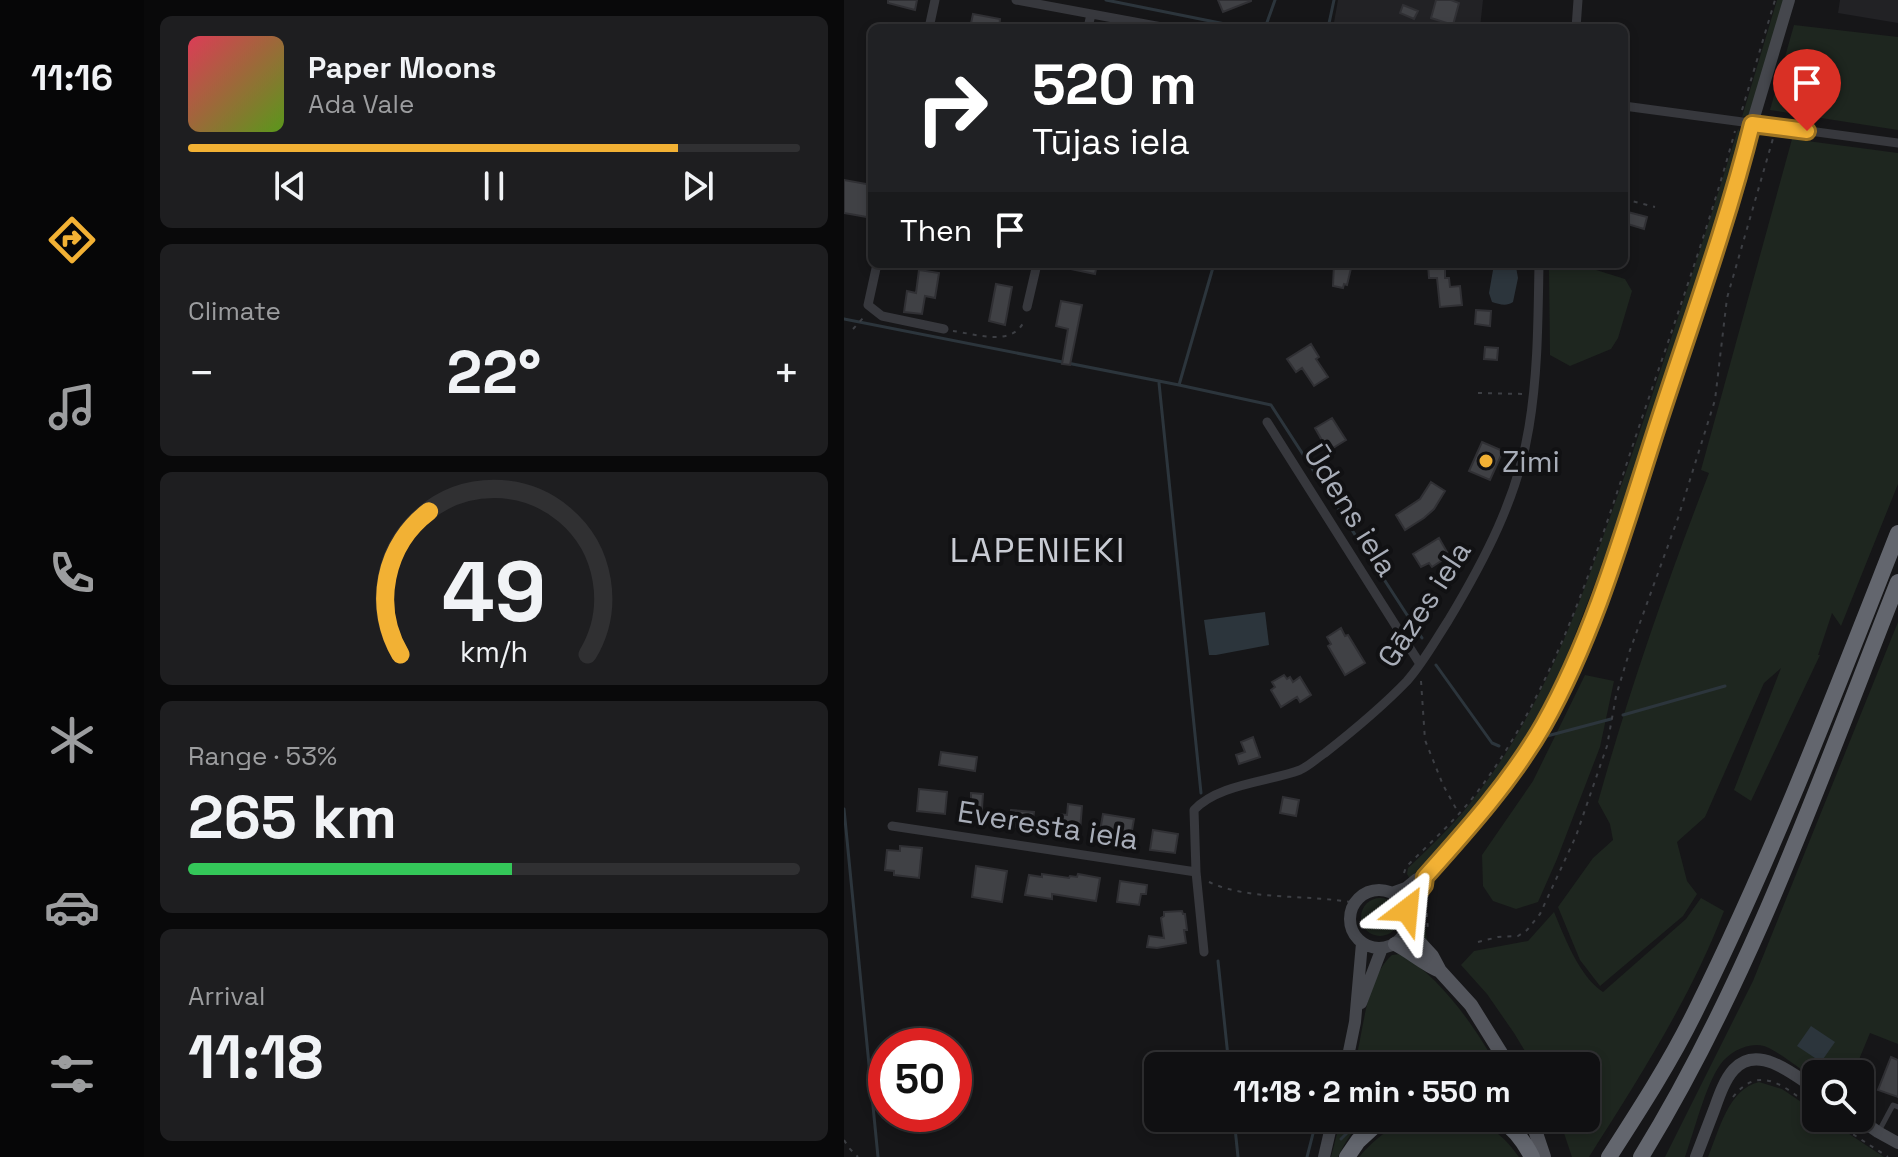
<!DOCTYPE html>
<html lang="en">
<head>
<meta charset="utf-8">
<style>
	body { margin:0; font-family:"Space Grotesk",sans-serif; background:#1e1e20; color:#f1f3f6; height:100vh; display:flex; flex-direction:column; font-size:30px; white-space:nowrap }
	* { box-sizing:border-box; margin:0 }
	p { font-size:26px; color:#9c9d9f }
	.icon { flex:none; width:44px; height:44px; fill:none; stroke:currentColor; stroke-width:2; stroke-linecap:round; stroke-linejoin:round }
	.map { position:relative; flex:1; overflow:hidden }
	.side { display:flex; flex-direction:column; gap:16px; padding:16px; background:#09090a; width:700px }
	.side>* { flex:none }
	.hud { position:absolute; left:24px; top:24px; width:760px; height:244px; border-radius:12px; box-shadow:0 4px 12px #0003,0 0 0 2px #303032; background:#202124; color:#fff; overflow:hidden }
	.buttons { position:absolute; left:958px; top:1060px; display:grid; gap:16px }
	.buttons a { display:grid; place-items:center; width:72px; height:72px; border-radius:12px; background:#101012; box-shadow:0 4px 12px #0003,0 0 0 2px #303032; font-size:40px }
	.speed { position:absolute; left:24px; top:1028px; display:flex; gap:16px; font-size:40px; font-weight:700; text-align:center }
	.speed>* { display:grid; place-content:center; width:104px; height:104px; border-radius:50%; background:#101012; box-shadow:0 4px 12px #0003,0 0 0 2px #303032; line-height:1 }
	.speed .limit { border:12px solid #d22; background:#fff; color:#111 }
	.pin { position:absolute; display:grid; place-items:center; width:68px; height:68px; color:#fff; margin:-82px -34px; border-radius:50% 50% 50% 0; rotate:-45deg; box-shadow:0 0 8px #0007 }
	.pin .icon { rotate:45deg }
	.me { position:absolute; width:88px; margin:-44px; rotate:29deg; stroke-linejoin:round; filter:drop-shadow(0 0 6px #0008) }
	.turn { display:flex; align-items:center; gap:28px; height:168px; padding:0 32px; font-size:36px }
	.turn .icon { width:104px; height:104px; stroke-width:2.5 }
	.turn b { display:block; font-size:56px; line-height:68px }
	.then { display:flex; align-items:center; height:76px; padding:0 32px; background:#0003; gap:16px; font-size:30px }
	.big { font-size:60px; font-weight:700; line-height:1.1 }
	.side .widget { flex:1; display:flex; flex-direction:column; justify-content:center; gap:12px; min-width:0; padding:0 28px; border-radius:12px; background:#1e1e20 }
	.side .dial { align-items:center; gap:0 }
	.dial svg { height:208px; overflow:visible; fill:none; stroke:#303032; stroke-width:7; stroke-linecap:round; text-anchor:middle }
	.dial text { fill:#f1f3f6; stroke:none }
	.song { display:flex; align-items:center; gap:24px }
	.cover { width:96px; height:96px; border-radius:12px; background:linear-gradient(135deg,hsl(350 70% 55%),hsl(90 70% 35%)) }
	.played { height:8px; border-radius:4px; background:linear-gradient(90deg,#f2b134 80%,#303032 80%) }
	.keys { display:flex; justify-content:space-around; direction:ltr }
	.heat { display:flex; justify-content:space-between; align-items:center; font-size:44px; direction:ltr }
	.charge { height:12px; border-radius:6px; background:linear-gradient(90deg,#34c759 53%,#303032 0) }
	.trip { position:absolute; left:300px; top:1052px; width:456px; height:80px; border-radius:12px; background:#101012; box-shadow:0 4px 12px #0003,0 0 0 2px #303032; font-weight:700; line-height:80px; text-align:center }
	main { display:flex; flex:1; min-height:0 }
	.tab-bar { display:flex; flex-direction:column; width:144px; justify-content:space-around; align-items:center; background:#060607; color:#9c9d9f }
	.tab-bar .icon { width:56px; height:56px }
	.tab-bar .current { color:#f2b134 }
	.tab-bar b { font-size:36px; color:#f1f3f6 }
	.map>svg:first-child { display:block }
	.built { fill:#222225 }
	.green { fill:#1e261f }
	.water { fill:#2c353c }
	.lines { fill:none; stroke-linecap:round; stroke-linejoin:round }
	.stream { stroke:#2c353c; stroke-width:3 }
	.building { fill:#404145; stroke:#303034; stroke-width:2 }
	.path { stroke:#3d3f44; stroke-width:2; stroke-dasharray:4 6; stroke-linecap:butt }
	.lane { stroke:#37383d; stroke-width:5 }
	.street { stroke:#37383d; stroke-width:9 }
	.secondary { stroke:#45474d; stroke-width:12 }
	.primary { stroke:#53555c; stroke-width:14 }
	.highway { stroke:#63666e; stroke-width:16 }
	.route-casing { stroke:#9d7322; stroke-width:20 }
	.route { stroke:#f2b134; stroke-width:14 }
	.poi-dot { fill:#f2b134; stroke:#111113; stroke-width:3 }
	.labels { text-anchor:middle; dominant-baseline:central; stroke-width:8; stroke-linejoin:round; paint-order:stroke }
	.poi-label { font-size:30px; fill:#a8adb8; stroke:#111113; text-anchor:start }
	.street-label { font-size:30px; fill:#a8adb8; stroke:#111113 }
	.quarter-label { font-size:34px; letter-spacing:2px; fill:#c9ccd4; stroke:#111113 }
</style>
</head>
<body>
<main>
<nav class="tab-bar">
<b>11:16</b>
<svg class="icon current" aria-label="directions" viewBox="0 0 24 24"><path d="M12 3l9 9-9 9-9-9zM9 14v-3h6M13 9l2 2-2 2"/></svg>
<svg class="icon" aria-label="music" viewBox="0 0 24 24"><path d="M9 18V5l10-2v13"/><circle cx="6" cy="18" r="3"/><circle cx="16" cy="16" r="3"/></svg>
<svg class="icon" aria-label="phone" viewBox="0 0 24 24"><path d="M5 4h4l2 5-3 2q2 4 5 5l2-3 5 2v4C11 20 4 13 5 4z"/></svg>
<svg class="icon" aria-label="climate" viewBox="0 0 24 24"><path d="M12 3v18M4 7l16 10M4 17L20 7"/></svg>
<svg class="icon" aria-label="car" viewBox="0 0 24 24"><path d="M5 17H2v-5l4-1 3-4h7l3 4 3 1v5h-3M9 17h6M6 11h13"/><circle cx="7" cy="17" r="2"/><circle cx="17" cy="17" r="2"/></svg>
<svg class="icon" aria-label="filters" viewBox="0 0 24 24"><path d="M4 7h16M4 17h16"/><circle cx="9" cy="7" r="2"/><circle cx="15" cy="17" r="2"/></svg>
</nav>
<section class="side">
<div class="widget">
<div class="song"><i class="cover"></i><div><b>Paper Moons</b><p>Ada Vale</p></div></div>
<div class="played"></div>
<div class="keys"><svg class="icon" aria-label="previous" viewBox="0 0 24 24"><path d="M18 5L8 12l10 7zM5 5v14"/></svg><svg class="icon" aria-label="pause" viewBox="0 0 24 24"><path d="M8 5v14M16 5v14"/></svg><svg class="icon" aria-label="next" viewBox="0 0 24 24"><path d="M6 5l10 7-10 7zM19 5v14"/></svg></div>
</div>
<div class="widget"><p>Climate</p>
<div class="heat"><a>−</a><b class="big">22°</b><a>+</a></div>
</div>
<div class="widget dial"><svg viewBox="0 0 100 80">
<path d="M14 69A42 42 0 1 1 86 69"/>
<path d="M14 69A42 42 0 0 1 25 14" stroke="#f2b134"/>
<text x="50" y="56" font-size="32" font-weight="700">49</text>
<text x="50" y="72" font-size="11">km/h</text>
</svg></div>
<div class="widget"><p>Range · 53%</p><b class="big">265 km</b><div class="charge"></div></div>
<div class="widget"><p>Arrival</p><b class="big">11:18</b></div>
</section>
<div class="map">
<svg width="1054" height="1157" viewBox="0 0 1054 1157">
	<rect width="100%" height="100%" fill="#161618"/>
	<path class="built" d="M494,0H639L636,28H489Z
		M996,0H1054V23L994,13Z"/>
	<path class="green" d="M933,0H942L905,115L898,117Z
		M950,25L1054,37V130L926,110Z
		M894,129L898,133L899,139L880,206L790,472L753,578L712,684L679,746L658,777L635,808L592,856L566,879L563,874L564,868C583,850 602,832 619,812C703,711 740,590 783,469C822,356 859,243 894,129Z
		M948,139L1054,153V484L997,626L988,613L974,655H976L907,801L890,790L937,668L920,683L861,817L833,842L843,881L853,894L839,916L756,986L736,960L714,907L749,858L769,840L766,824L754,802C785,691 823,582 865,473L857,470Z
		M713,264H733L781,279L788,291L774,338L767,349L726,366L706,355L705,270Z
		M1054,622V1044L1026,1033L1009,1074H972V1080C961,1072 931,1049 920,1046C904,1042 885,1052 876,1065C862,1084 850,1132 841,1157H821L909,981Z
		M741,675L770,681L756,747L713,859L694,902L672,909L649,901L639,886L638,855L689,781Z
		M517 917a19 19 0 1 1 38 0a19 19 0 1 1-38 0Z
		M576,898C583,913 579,930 585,945C571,930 564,916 576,898Z
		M857,898L880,911C846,999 795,1078 745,1157H728L715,1118H742V1066H690L670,1033L643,994L617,965L630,951L684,941L710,912C721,938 735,976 759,992L842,919Z
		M556,954C596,976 631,1027 653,1066H510C520,1032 521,979 548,955Z
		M915,1082L938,1089L972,1112V1118H981L1040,1157H864C875,1131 884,1089 915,1082Z
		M497,1118H522C509,1129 501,1142 494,1157H487Z
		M572,1118C619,1118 645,1114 675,1157H515C531,1138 548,1125 572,1118Z"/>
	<path class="water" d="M655,265H667L672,267L674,278L669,302C662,307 655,304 648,302L645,293L649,270Z
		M421,612L425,645L372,655H365L360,620Z
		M967,1026L991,1042L977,1062L953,1046Z"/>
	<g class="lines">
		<path class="stream" d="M262,0L401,28
			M421,28L431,0
			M484,28L490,0
			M0,319L335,385L370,264
			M315,383L357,793
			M335,385L427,405L578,638
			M592,665L648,743L655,746
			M779,715L881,686
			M703,736L767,719
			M0,809L34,1157
			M374,961L385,1066
			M390,1118L394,1157
			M497,1139L504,1132
			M463,1157L473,1118"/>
	</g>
	<path class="building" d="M44,0H73L71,10L44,3Z
		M374,0H407V1L379,12Z
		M592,0H607L615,3L609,25L587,18Z
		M559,5L574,11L570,19L556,13Z
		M129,14L156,19L155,28H126Z
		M0,180L28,185L23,217L0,213Z
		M780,211L803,217L800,229L780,223Z
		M223,264H253L251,274L222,268Z
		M490,264H508L503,285L500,284L499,288L489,286Z
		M584,264H601V278H605L606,287L616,286L618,305L596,307L593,278H585Z
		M75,270L95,273L91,298L81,296L78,314L60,312L63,291L72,293Z
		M152,284L168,287L161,325L145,321Z
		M217,301L238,305L226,365L218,364L224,329L212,326Z
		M632,310L647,311L646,326L631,324Z
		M467,344L475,357L472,359L484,377L470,386L458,368L452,372L443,359Z
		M641,347L654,348L653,360L640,359Z
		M488,418L502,440L484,451L471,428Z
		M638,442L659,451L646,480L625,471Z
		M587,482L601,491L590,509L580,518L561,530L552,515L576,499Z
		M595,538L603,552L597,555L600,559L588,567L585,563L577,567L569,554Z
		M497,628L501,636L504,635L521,663L501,675L484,646L487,644L483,637Z
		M440,675L443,679L446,677L449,682L456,677L467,695L456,702L453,697L437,707L427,690L431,687L428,682Z
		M409,737L416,757L395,764L392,755L401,752L397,742Z
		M97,752L133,757L131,771L95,765Z
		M75,789L103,792L101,814L73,811Z
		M127,793L139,794L137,823L122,822L123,814H119L120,799L127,800Z
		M439,797L455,800L452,816L436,813Z
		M224,804L238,806L236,831L212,830L214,814L223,815Z
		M167,810L190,812L188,828L165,826Z
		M259,814L290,819L286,842L255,837Z
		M309,830L334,834L331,853L306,850Z
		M56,846L78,848L75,878L50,875V871L41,870L43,850L56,851Z
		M132,866L163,871L158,902L128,897Z
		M198,874L225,878L226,876L233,877L234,874L256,878L252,901L208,894V899L181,895L185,875L198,877Z
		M276,881L303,885L302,894H297L295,905L273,902Z
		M338,911L339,914H341L343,930H340L342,943L313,948L303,947L305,936L320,938L317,918L320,916V912Z
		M1047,1057L1054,1060V1097L1034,1090Z"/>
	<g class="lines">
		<path class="path" d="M898,110L931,0
			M780,199L811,207
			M9,329L20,317
			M109,331C132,334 170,348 181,319
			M634,393L681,394
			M577,681L581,740L599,785L615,814
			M560,873L562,867C588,841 615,817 637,787C717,679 756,541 799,415C831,321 865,227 891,131
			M365,882C405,901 466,894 511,903
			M582,903L584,932
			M634,942L654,937L674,936L683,930L696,914L732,836L763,746L772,696L785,653L834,518L871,400L883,298L930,135
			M889,1097C917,1061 944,1090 972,1110
			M984,1118L1044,1157
			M0,1140L5,1148L14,1157"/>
		<path class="lane" d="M1035,1131L1049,1105L1054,1107"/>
		<path class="street" d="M172,0L323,28
			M85,28L91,0
			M244,28L247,14
			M732,28L734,0
			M780,106L1054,143
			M33,264L24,305L38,316L100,329
			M183,307L193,264
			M423,422L576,664
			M48,826L352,872
			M360,952L352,872L350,810C374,784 424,782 456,770C465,766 473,758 481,753C509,731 538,707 563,681C579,663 591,641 604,621C640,561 674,497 685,427C694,373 694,319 695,264"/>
		<path class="secondary" d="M506 919a29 29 0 1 1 58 0a29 29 0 1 1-58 0Z
			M548,893L562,888L573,879L581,877
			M563,907L580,885L581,877L664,780L699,726L724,678L758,593L894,180L908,124L945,0
			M517,1003L538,948
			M502,1066L511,1022L518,943
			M1014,1118L1034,1132L1054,1143
			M480,1157L489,1118
			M852,1157C858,1141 864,1126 870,1110C880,1082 891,1048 929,1063C944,1069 958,1080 972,1089"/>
		<path class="primary" d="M563,929L588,956L596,971L627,1005L665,1066
			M551,944C567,952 579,964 596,971
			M687,1118L700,1157"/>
		<path class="highway" d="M655,1118C670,1128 680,1141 688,1157
			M503,1157L514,1141L539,1118
			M765,1157C796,1109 827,1061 852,1010C929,855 991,693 1054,533
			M797,1157C907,978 977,777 1054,582"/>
	</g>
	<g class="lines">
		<g class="route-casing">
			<path id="route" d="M563,910V907L580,885L581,877C624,829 668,780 700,724C751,633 780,529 812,430C845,328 882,228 908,124L963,131"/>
		</g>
		<use href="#route" class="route"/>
	</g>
	<circle class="poi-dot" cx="642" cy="461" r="8"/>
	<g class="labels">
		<g class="poi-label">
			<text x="658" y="461">Zimi</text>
		</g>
		<g class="street-label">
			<text transform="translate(507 510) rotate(58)">Ūdens iela</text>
			<text transform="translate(580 604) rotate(-57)">Gāzes iela</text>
			<text transform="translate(204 825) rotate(9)">Everesta iela</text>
		</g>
		<g class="quarter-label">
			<text x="194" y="550">LAPENIEKI</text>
		</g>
	</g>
</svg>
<div class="buttons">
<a><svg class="icon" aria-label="search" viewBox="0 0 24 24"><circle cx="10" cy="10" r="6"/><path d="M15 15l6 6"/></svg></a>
</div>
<div class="speed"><div class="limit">50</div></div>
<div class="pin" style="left:963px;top:131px;background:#d93025"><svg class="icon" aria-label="arrive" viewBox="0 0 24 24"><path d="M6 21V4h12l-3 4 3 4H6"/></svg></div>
<svg class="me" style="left:563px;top:910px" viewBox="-20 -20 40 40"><path d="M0-17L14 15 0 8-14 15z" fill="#f2b134" stroke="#fff" stroke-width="4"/></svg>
<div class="trip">11:18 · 2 min · 550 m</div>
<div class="hud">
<div class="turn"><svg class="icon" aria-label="right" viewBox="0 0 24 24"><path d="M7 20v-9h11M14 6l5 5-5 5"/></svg><div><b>520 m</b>Tūjas iela</div></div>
<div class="then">Then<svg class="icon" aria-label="arrive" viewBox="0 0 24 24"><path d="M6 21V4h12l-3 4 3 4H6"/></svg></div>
</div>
</div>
</main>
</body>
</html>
